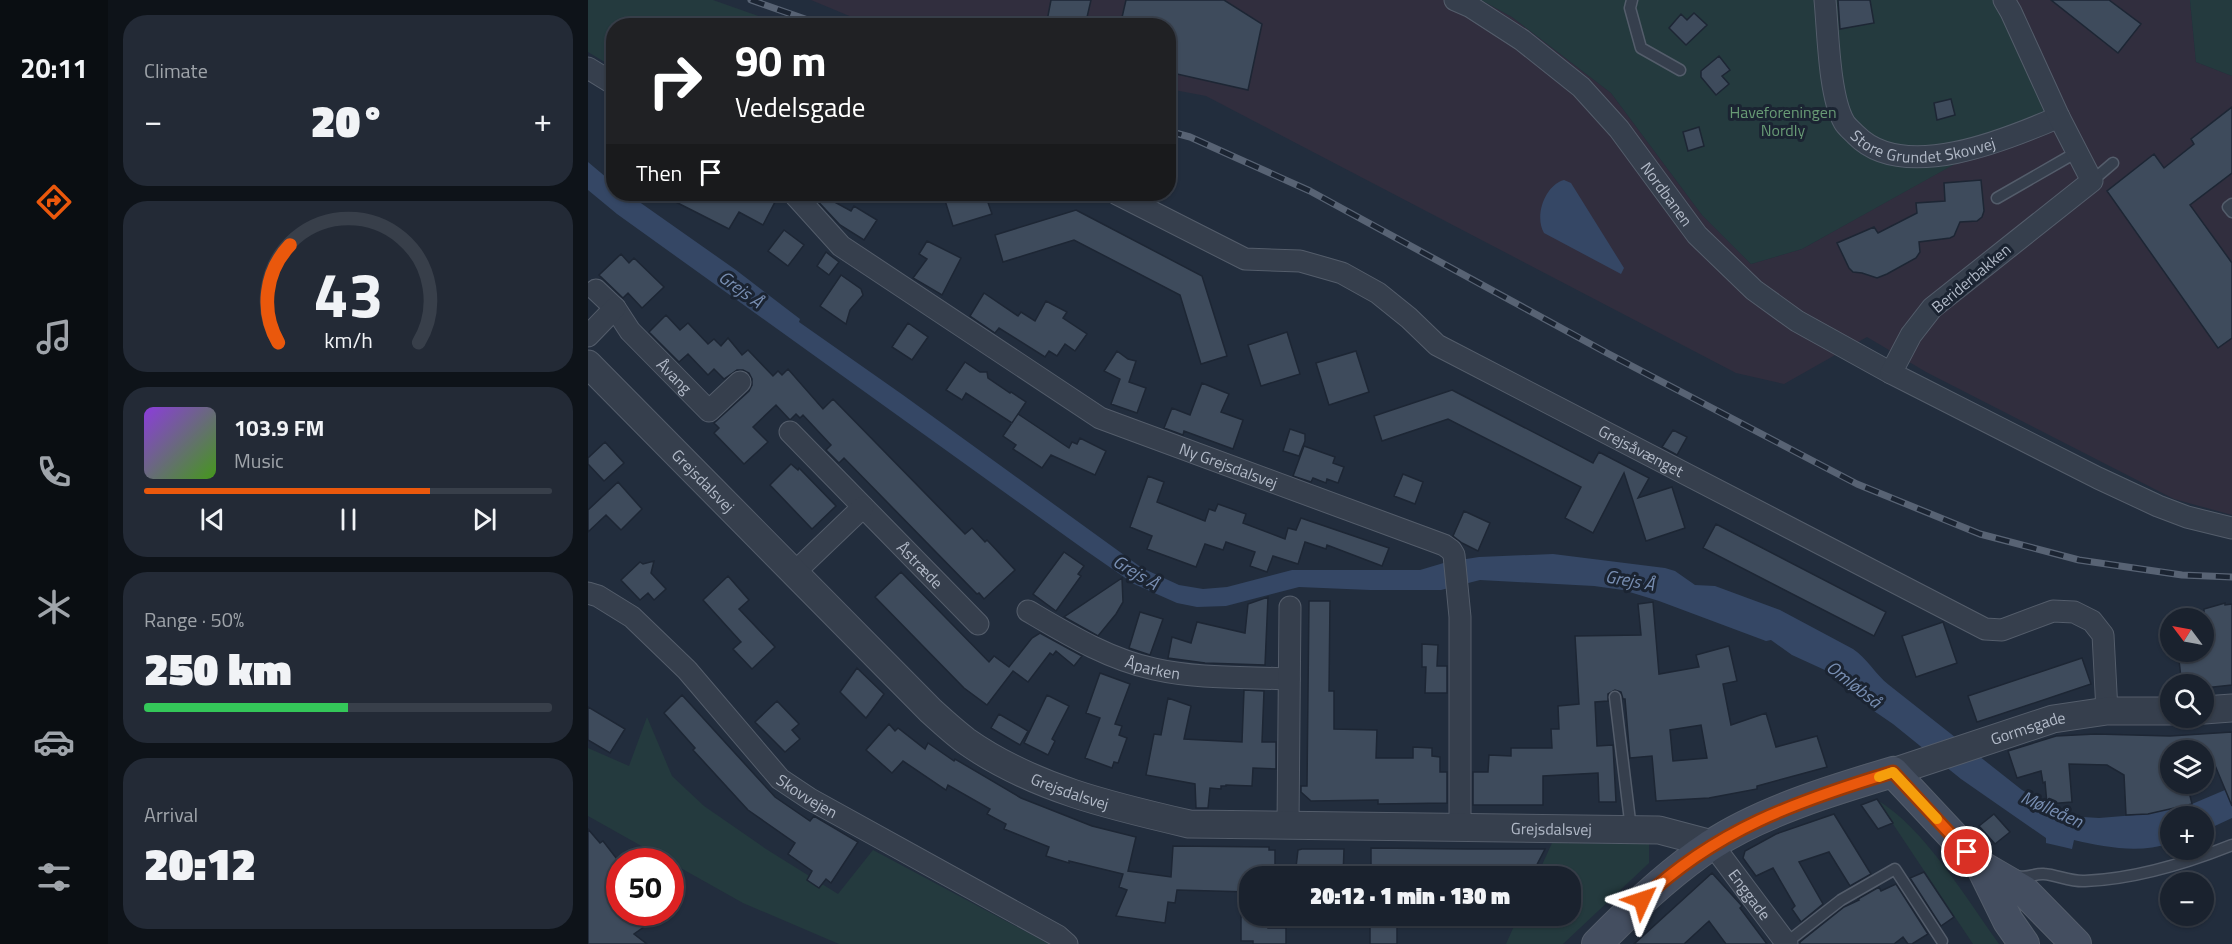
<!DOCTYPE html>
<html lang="en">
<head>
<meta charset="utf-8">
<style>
	body { margin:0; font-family:"Titillium Web",sans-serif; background:#232a36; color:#f1f3f6; height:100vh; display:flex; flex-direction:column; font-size:22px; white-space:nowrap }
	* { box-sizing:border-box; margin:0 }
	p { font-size:20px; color:#9fa4aa }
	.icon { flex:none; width:33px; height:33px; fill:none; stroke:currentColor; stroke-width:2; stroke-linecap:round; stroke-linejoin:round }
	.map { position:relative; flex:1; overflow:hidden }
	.details { display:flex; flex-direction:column; gap:15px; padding:15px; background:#0e1319; width:480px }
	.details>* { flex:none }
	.banner { position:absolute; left:18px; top:18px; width:570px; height:183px; border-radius:24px; box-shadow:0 2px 4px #0004,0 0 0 2px #383f4a; background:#202124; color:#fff; overflow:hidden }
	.needle { width:39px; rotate:302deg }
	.controls { position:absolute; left:1572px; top:608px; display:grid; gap:12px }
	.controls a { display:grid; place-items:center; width:54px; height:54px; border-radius:50%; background:#1a222e; box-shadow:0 2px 4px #0004,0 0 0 2px #383f4a; font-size:30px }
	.speed { position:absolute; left:18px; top:848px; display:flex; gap:12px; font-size:30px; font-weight:700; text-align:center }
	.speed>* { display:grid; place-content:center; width:78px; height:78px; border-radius:50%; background:#1a222e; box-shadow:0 2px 4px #0004,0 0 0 2px #383f4a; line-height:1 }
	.speed .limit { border:9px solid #d22; background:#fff; color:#111 }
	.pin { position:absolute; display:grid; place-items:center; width:51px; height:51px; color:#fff; margin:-26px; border:3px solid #fff; border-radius:50%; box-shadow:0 2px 6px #0007 }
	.me { position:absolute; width:66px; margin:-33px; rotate:48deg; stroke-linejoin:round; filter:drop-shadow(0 0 4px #0008) }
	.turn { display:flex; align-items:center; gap:21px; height:126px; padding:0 30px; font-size:27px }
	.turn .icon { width:78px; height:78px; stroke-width:2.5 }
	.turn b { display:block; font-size:42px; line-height:51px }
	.then { display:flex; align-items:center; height:57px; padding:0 30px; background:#0003; gap:12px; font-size:22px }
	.big { font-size:45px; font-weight:800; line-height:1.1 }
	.details .tile { flex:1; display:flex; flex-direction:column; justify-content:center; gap:9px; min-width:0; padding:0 21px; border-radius:24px; background:#232a36 }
	.details .dial { align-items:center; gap:0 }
	.dial svg { height:156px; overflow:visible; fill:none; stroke:#383f4a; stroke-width:7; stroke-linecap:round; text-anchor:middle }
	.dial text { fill:#f1f3f6; stroke:none }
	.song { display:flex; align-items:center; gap:18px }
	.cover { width:72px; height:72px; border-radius:9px; background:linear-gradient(135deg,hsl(270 70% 55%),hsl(100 70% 35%)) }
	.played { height:6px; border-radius:3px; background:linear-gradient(90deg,#ea580c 70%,#383f4a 70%) }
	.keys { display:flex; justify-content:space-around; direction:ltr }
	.heat { display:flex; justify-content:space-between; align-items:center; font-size:33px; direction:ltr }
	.charge { height:9px; border-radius:4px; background:linear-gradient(90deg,#34c759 50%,#383f4a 0) }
	.trip { position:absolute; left:651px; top:866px; width:342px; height:60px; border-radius:24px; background:#1a222e; box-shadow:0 2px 4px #0004,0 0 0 2px #383f4a; font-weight:800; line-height:60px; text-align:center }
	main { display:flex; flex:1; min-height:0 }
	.menu { display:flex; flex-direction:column; width:108px; justify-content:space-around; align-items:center; background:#0a0e12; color:#9fa4aa }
	.menu .icon { width:42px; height:42px }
	.menu .active { color:#ea580c }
	.menu b { font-size:27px; color:#f1f3f6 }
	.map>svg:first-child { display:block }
	.medical { fill:#312e3e }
	.green { fill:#243a3e }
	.water { fill:#354765 }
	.building { fill:#3e4b5c; stroke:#1d2634; stroke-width:1.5; fill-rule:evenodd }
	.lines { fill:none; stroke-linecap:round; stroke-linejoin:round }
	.service-casing { stroke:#545d6b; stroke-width:13 }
	.minor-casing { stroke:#545d6b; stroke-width:23 }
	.tertiary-casing { stroke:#545d6b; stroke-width:29 }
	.secondary-casing { stroke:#545d6b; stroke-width:32 }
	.service { stroke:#363f4d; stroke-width:10 }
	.minor { stroke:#363f4d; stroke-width:21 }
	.tertiary { stroke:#363f4d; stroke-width:27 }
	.secondary { stroke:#444e60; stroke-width:30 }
	.rail-casing { stroke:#586374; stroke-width:7 }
	.rail { stroke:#1b2432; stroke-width:4.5; stroke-dasharray:14; stroke-linecap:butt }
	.route-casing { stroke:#983908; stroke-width:15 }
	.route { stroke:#ea580c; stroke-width:10 }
	.slow { stroke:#f59e0b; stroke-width:10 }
	.labels { text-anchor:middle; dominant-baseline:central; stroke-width:6; stroke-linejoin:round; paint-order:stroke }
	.park-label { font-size:16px; fill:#689a75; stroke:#1b2432 }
	.street-label { font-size:16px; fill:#b2bac8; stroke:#1b2432 }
	.water-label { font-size:18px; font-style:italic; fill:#788eb2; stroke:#1b2432 }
</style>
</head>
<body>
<main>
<nav class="menu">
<b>20:11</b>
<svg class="icon active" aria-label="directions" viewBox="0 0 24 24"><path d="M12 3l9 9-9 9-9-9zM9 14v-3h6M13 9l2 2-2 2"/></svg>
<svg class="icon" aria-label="music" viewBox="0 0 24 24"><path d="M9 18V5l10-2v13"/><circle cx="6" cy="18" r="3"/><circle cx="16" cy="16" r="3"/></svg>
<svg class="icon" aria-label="phone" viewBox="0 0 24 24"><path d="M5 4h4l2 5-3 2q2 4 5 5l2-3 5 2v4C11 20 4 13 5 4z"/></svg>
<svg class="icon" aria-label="climate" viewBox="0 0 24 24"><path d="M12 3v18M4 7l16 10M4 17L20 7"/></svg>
<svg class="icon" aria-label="car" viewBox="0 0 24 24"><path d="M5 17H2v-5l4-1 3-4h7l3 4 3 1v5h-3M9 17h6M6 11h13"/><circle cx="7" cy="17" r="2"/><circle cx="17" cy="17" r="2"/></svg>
<svg class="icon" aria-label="filters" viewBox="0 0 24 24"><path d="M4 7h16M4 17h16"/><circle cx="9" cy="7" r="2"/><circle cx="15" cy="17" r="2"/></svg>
</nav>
<section class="details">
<div class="tile"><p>Climate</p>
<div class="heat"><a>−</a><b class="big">20°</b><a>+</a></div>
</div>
<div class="tile dial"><svg viewBox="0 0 100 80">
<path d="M14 69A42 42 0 1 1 86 69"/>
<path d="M14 69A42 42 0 0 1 20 19" stroke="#ea580c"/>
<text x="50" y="56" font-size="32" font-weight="700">43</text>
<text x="50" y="72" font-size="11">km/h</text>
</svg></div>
<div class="tile">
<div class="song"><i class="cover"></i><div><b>103.9 FM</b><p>Music</p></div></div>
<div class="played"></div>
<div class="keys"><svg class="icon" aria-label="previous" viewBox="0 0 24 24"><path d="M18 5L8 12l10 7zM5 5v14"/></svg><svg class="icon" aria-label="pause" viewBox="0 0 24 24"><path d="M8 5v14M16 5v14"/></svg><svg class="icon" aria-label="next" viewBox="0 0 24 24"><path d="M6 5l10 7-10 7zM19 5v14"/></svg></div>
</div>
<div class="tile"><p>Range · 50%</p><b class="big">250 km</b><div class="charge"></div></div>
<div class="tile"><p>Arrival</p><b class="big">20:12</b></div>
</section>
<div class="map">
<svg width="1644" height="944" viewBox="0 0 1644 944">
	<rect width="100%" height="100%" fill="#222d3d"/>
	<path class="medical" d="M223,0H893L924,17L1023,93L1114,215L1163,264L1214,249L1456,114L1420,0H1602L1608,62L1644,76V515L1586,499L1338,372L1279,337L1196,384L1148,373L618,96L581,89L580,26L283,25Z"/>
	<path class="green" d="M0,0H125L196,25L26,26L25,67L0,52Z
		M893,0H1420L1457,114L1214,249L1163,264L1114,215L1023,93L924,17Z
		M1602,0H1644V76L1608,62Z
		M59,717L84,776L116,806L178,849L250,894L285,850L461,944H251L155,903L0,816V748L41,766Z
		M1289,800C1335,826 1380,901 1411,944H1385Z
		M964,843L1061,844V863L975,944H918L931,915H982V876H949Z"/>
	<path class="water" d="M0,162L25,183L26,194H40L148,270L212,319L211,322L315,395L554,568L591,585L615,589L639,587L704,570H832L859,562L891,557L965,554L1077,568L1087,571L1107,585L1127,586L1192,610L1265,649C1279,658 1287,674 1301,685L1434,790L1459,804L1495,817L1511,818L1560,814L1604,804L1644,787V818L1616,831V816H1582V843C1551,854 1517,847 1486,840L1484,849L1458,843V838L1373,779L1305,724L1286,711L1239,671L1204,655L1183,640L1178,641L1071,601L1035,590L1006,586L892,580L853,590H782L711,587L638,606L609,607L589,603L546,584L497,550L29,214L0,190Z
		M976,180L983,183L1036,268L1033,274L956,233C946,216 957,185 976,180Z"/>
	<path class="building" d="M463,0H503L497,26H458Z
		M538,0H636L674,24L660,90L580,72V26H532Z
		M1250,0H1282L1286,23L1252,29Z
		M1463,0H1521L1553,24L1530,53Z
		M1106,13L1119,25L1098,45L1081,28L1093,14L1099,20Z
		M1131,56L1142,70L1134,76L1141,84L1128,95L1113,77V71Z
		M1363,99L1367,115L1349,120L1346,103Z
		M1644,107V173L1602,205L1644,263V338L1630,348L1519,191L1566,154L1576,168L1606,144L1603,139Z
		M1111,127L1116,146L1100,151L1095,132Z
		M1393,180L1396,211L1394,217L1389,221L1372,222L1366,236L1362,238L1331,242L1332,252L1328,258L1299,274L1289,278L1274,273L1265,272L1261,268L1249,243L1286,227L1290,233L1329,213L1328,203L1357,201L1356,183Z
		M72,194H180L189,198L175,225L151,212L141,229Z
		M223,194H232L263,211L266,206L289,220L276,240L252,225Z
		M355,194H397L404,214L365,226Z
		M488,210L614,276L639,356L613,364L592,295L486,240L415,262L407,235Z
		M196,230L216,245L200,266L180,251Z
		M339,241L373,258L354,295L325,278L339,259L331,254Z
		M238,252L251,262L241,275L229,266Z
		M33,254L41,263L46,258L76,287L54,308L40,293L35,298L11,275Z
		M253,275L273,289L275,295L262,310L258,324L232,306Z
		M396,293L430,316L433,312L447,321L458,301L479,312L475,318L499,334L487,351L477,344L469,356L461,351L457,357L411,328L407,333L382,316Z
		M78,315L92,330L100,323L120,344L126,339L133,346L140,338L154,355L160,350L185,376L190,371L194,375L200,369L235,409L245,399L377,534L384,528L397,542L399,540L427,570L396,599L391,593L389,594L256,458L251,463L238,450L243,445L215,415L212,418L208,414L202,420L188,405L165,427L180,442L156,464L126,433L131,428L126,423L161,391L164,385V379L161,373L155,370H149L136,379L126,369L120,375L100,354L91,362L61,332Z
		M320,323L340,337L324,360L304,347Z
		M699,332L712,374L673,386L660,345Z
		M529,351L540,359L548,361L541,382L558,388L549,413L523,404L532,379L516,371Z
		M768,351L781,392L741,405L728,363Z
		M377,362L392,372H399L400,378L422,393L423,392L438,402L424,423L378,393L374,400L358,390Z
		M614,383L641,394L633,412L655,420L645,449L596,431L595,435L576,428L584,408L602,415Z
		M864,390L1005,463L1011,452L1061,478L1050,498L1084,487L1097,528L1058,541L1036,473L1005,533L977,518L993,487L860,419L794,441L786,416Z
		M430,414L481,448L484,442L489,444L492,438L518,451L507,475L463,455L454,468L425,449L428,445L415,436Z
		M702,429L717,434V441L711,456L695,451Z
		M1085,430L1099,437L1089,455L1074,447Z
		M17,442L36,463L16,481L0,464V458Z
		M716,446L747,457L745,463L756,467L750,483L739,479L738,483L725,478L723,482L705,476Z
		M203,464L210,470L211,468L248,506L224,529L182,485Z
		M815,474L835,482L827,504L806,496Z
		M560,476L576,482L569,502L617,521L621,509L627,511L630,504L658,514L655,523L697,539L700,528L708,530L713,518L801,548L794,566L739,545L738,549L717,542L710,564L685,556L679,572L662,566L667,552L638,542L635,550L617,544L608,567L559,549L564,536L542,527Z
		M30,482L54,509L33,530L18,515L0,532V510Z
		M876,511L902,523L890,551L874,543L865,536Z
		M1128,524L1298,612L1286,636L1115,548Z
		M476,552L496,566L490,574L493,576L468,611L445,594Z
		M66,561L63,573L78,589L66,600L60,593L52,600L33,580L52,562L55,564Z
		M313,572L401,662L406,656L421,667L444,638L452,633L494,656L486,666L468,651L465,655L462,653L440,682L425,671L399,705L376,688L287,597Z
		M140,576L161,600L151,609L187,647L164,669L145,649L153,642L115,600Z
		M534,578L535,602L528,614L510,636L476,617Z
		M680,597L677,665L617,663L580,658L584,637L603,643L609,622L657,633L660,604Z
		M721,601H742L741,691H746V729L789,730L788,758H825V747L844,748V756L852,757V772H859V803L790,804V800L723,801L713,792V786H719Z
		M1065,602L1071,674L1111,667L1108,655L1141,646L1149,681L1135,684L1143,725L1178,713L1188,747L1229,736L1239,767L1169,786V789L1121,798L1068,801L1064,756L1042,758L1037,699H1035L1033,692L1027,690L1020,694V701L1007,702L1009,746L1025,745L1028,802H1011L1010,773L955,776V805H885V772H900L901,755L923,756V748H964L963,729H971L970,706L991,704L987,636L1053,635L1050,604ZM1113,725L1119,758L1085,761L1082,730Z
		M1637,603V605L1644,604V685L1616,688V684H1600L1593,678L1590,651H1616V609Z
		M552,612L575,619L562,655L541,648Z
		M1355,622L1369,663L1328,677L1314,636Z
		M834,644L850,645L849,666H859V693H837L838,667H834Z
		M1494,658L1503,684L1389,722L1380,696Z
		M269,668L296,694L278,718L252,692Z
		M512,673L542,684L527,724L534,726L531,735L539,738L530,763L526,762L524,768L497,758L512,718L498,713Z
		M656,690L676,691L674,742H688V769L665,768L664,786L638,785V786H633V789L622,788L620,808H608L607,784L558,775L566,734L573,735L580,698L603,706L596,739L654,742Z
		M94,695L187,797L222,821L226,816L270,842L243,883L238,879L231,888L219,880L224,871L200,854L207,843L160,810L105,750L107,748L76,713Z
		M459,695L481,706L464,739L467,741L460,755L436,743Z
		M189,701L211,724L204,730L212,739L197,752L167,722Z
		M0,707L37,729L22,753L0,740Z
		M411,714L440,731L432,745L403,728Z
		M301,724L307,731L310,728L337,749L340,743L366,761L367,759L433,798L504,826L548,837L540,871L583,877L585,846L681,847V850H687V876H662V892L589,890L587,903L580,902L577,923L528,916L539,890L531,887L535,874L481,861V863L458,856L461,847L416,829L418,824L399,814L402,809L360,785L358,790L315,761L304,773L278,750Z
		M1644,732V806L1626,763L1616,764V750H1582V783H1599L1604,804L1560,814L1538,815L1536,775L1519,765L1481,764L1484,802L1459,804L1457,782L1455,783L1453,771L1429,778L1420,751L1468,736L1508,734L1582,736Z
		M1289,799L1305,823L1290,829L1273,805Z
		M1246,814L1283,874L1262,886L1241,852L1211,862L1235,904L1213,922L1204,909L1207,906L1185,868L1168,876L1155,858L1157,851L1188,834Z
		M1406,814L1422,832L1407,844L1391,826Z
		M0,829L12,843L15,841L32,863V912H77L46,934L59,944H0Z
		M783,848L879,849H957L943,876H783Z
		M714,849H756L755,876H707L710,850Z
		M1336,872L1366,917L1353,926L1322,878Z
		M1124,873L1154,906L1152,908L1179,944H1138L1121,921L1096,944H1046Z
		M1308,884L1340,934L1324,944H1320L1315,937L1306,944H1212V942L1256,907L1271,900L1270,899L1291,887L1293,891Z
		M653,915H680V928H698V944H665V941H653Z
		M782,918H809V944H782Z"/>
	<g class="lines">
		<g class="service-casing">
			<path id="service" d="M1044,0L1042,8L1053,48L1092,70
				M1504,181L1525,163
				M1409,198L1489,152
				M1644,204L1640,207L1644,212
				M1027,697L1043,829
				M1429,876C1441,879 1446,873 1456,874C1469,875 1483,882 1497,881C1546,879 1599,863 1644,845
				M1198,943L1253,900L1307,869L1354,941"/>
		</g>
		<g class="minor-casing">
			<g id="minor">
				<path id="s1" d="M867,0L883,7L934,40L993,87L1031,129L1109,235L1166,290L1209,321L1303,373"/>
				<path id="s2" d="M1237,0C1240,31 1241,96 1256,122C1258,126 1264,131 1268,135C1315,183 1418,140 1471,117"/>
				<path d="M1416,0L1423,12L1471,117L1504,181L1344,308L1323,335L1303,373L1510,478L1570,506L1599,517L1644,528"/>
				<path d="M0,68L26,84"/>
				<path id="s3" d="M206,194L253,246L512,418L856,545L863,550L866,555L872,617V828"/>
				<path id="s4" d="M529,194L657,259L712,261L754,273L790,293L821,318L849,345L1397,629L1414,630L1465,611L1486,612L1504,621L1515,635L1519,711"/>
				<path id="s5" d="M8,290L27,308L42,331L121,411L152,382"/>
				<path d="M0,336L27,308"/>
				<path id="s6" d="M202,432L390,624"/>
				<path d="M207,572L275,507"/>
				<path id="s7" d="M0,593L10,596L44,617L99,670L192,779L222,799L470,936L479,944"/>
				<path id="s8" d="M440,611C481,635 520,659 566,669C610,679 657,677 701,679"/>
				<path d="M700,826L702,607"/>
				<path id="s9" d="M1124,844L1199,944"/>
			</g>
		</g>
		<g class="tertiary-casing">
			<g id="tertiary">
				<path id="s10" d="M0,364L343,711C354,721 366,732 378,741C445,788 523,806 601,824L1071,830L1124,844"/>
				<path d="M1616,710L1644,708"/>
				<path id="s11" d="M1305,772L1465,719L1519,711H1582"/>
			</g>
		</g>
		<g class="secondary-casing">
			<path id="secondary" d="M1393,866L1436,891L1488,944
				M1009,944C1044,908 1081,873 1123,845C1175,811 1245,790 1305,772L1393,866L1420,921L1436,944"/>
		</g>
		<use href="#service" class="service"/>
		<use href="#minor" class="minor"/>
		<use href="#tertiary" class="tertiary"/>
		<use href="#secondary" class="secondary"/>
		<g class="rail-casing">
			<path id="rail" d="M163,0L237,26
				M580,131L602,137L722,191L1019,353L1269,484L1392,534L1491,560L1594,575L1644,577"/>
		</g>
		<use href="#rail" class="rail"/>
	</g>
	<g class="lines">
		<g class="route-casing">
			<path id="route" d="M1054,900C1127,830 1209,801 1305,772L1379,852"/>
		</g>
		<use href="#route" class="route"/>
		<path class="slow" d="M1291,777L1305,772L1349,819"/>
	</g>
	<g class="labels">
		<g class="park-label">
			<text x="1195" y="112">Haveforeningen<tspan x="1195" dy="18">Nordly</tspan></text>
		</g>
		<g class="street-label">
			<text stroke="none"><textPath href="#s2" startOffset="213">Store Grundet Skovvej</textPath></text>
			<text stroke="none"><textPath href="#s1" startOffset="291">Nordbanen</textPath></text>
			<text transform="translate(1383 278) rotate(-40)">Beriderbakken</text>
			<text stroke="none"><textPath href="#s5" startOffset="117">Åvang</textPath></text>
			<text stroke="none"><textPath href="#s4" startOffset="592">Grejsåvænget</textPath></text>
			<text stroke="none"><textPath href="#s3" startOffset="518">Ny Grejsdalsvej</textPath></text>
			<text stroke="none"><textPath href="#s10" startOffset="164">Grejsdalsvej</textPath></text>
			<text stroke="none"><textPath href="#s6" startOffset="186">Åstræde</textPath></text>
			<text stroke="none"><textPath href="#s8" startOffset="138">Åparken</textPath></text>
			<text stroke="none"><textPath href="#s11" startOffset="142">Gormsgade</textPath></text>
			<text stroke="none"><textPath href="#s10" startOffset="650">Grejsdalsvej</textPath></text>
			<text stroke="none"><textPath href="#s7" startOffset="302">Skovvejen</textPath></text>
			<text stroke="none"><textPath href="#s10" startOffset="1136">Grejsdalsvej</textPath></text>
			<text stroke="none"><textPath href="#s9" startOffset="63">Enggade</textPath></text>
		</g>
		<g class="water-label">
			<text transform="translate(153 289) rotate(36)">Grejs Å</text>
			<text transform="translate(548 572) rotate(31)">Grejs Å</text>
			<text transform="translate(1042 580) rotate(10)">Grejs Å</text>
			<text transform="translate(1266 684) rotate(38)">Omløbså</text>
			<text transform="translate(1464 809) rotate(24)">Mølleåen</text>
		</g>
	</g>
</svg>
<div class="controls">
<a><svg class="needle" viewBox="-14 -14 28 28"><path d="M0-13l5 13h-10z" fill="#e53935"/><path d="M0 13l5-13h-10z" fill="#9fa4aa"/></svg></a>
<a><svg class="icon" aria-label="search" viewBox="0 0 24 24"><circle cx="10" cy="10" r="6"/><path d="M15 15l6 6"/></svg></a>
<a><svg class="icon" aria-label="layers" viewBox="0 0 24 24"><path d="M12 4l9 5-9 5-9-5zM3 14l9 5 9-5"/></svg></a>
<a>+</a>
<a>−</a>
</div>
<div class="speed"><div class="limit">50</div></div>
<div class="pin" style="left:1379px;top:852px;background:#d93025"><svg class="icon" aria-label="arrive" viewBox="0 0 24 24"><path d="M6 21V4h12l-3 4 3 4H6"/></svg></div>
<svg class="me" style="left:1054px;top:900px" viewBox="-20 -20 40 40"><path d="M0-17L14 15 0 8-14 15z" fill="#ea580c" stroke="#fff" stroke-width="4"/></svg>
<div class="trip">20:12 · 1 min · 130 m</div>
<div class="banner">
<div class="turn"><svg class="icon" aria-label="right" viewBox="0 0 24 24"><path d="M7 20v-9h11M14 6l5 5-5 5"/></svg><div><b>90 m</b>Vedelsgade</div></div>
<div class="then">Then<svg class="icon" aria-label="arrive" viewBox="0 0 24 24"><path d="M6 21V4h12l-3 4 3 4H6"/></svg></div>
</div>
</div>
</main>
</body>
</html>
